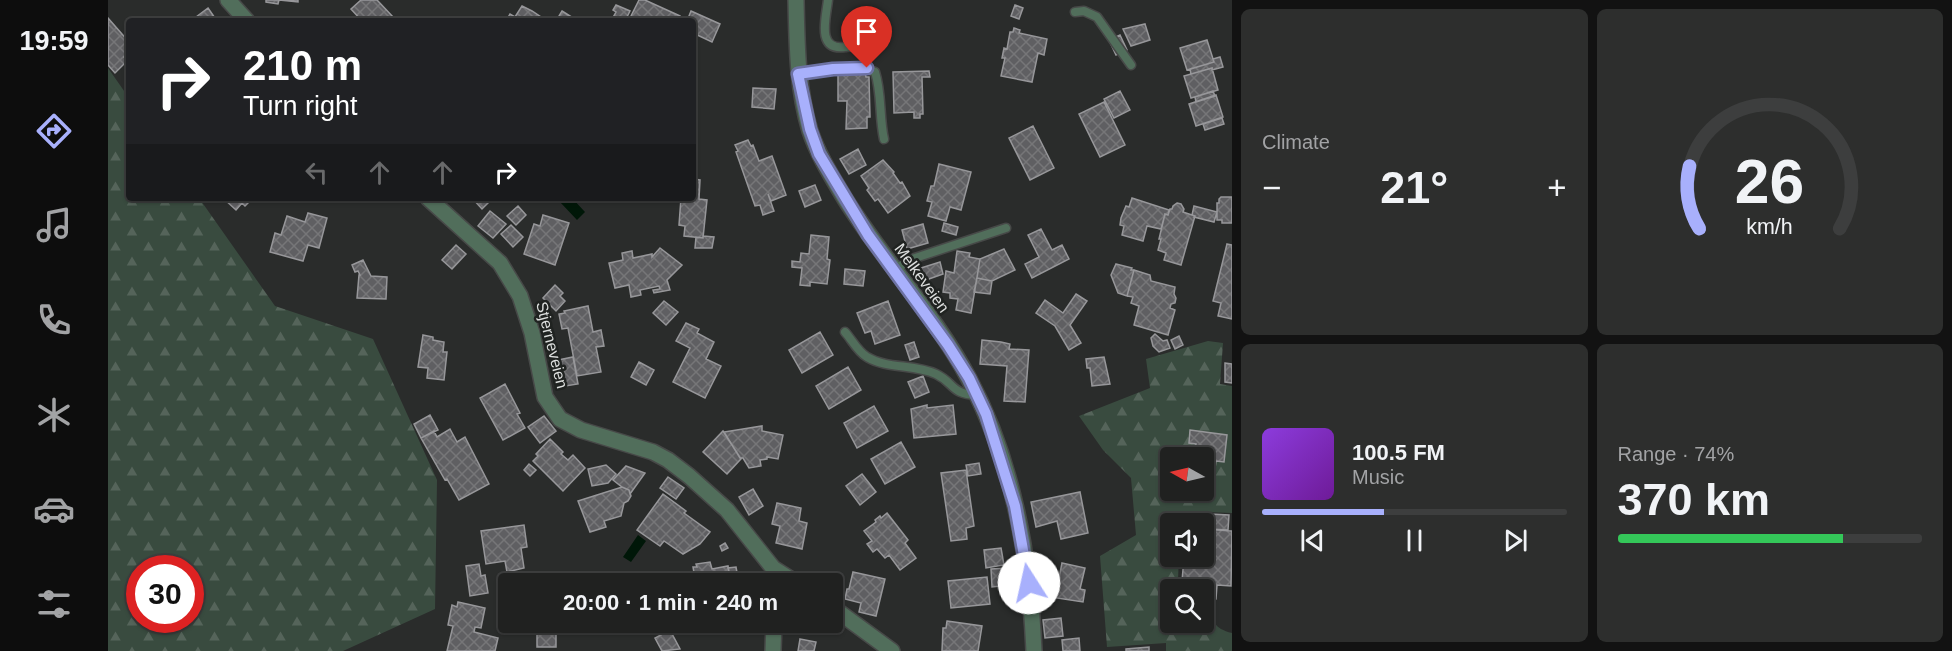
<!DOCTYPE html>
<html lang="en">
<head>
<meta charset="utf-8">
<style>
	body { margin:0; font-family:Arial,sans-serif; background:#2d2e2d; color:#f1f3f6; height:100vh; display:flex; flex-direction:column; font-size:22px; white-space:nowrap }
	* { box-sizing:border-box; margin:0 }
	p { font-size:20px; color:#a2a3a5 }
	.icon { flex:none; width:33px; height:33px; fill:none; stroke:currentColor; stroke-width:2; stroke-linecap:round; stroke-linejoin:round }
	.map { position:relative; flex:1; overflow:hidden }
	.side { display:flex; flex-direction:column; gap:9px; padding:9px; background:#121212; width:720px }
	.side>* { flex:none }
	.top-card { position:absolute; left:18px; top:18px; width:570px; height:183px; border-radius:6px; box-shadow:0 2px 4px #0004,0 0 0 2px #3d3e3e; background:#202124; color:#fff; overflow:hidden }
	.needle { width:39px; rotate:278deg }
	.controls { position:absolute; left:1052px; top:447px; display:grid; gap:12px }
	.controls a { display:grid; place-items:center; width:54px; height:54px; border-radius:6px; background:#202120; box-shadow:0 2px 4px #0004,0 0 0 2px #3d3e3e; font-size:30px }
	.speed { position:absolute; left:18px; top:555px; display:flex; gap:12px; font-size:30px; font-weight:700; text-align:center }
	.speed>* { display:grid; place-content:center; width:78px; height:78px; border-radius:50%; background:#202120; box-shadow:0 2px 4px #0004,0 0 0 2px #3d3e3e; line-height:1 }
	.speed .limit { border:9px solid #d22; background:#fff; color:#111 }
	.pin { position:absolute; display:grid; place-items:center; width:51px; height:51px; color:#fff; margin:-62px -26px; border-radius:50% 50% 50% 0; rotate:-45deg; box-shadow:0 0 6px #0007 }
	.pin .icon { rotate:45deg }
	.me { position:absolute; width:66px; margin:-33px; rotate:350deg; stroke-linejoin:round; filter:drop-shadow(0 0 4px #0008) }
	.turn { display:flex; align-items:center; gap:21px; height:126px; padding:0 18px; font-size:27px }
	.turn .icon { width:78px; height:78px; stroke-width:2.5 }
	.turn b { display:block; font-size:42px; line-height:51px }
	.lanes { display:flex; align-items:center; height:57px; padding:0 18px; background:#0003; justify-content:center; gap:30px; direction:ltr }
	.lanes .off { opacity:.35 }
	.big { font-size:45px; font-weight:600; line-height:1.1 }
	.side .widget { flex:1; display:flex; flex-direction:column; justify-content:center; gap:9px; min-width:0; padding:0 21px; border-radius:9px; background:#2d2e2d }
	.side .dial { align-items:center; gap:0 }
	.dial svg { height:156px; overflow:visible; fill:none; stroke:#3d3e3e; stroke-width:7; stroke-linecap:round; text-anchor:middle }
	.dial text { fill:#f1f3f6; stroke:none }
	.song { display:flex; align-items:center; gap:18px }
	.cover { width:72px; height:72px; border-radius:9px; background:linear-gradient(135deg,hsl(270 70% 55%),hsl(280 70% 35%)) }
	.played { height:6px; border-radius:3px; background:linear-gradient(90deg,#a8b0fc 40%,#3d3e3e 40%) }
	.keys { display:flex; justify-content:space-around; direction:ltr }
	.heat { display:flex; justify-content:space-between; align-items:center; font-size:33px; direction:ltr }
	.charge { height:9px; border-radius:4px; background:linear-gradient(90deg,#34c759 74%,#3d3e3e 0) }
	.side .tiles { flex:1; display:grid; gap:9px; grid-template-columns:repeat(2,1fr) }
	.trip { position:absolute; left:390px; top:573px; width:345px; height:60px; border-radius:6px; background:#202120; box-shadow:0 2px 4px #0004,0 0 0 2px #3d3e3e; font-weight:600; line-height:60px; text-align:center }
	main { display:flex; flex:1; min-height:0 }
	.tab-bar { display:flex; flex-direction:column; width:108px; justify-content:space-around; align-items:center; background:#0d0d0d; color:#a2a3a5 }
	.tab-bar .icon { width:42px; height:42px }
	.tab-bar .selected { color:#a8b0fc }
	.tab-bar b { font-size:27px; color:#f1f3f6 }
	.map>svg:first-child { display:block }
	.forest { fill:url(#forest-firs); fill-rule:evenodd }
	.water { fill:#001708 }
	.building { fill:url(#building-cross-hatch); stroke:#97979a; stroke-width:1.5 }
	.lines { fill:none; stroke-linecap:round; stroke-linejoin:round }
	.service-casing { stroke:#474948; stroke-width:11 }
	.minor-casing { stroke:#474948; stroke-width:18 }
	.service { stroke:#516e5b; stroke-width:8 }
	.minor { stroke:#516e5b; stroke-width:15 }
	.route-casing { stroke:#6d72a4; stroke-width:15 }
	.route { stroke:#a8b0fc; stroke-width:10 }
	.labels { text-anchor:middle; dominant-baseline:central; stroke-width:5; stroke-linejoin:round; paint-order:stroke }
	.street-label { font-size:16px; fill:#dddfde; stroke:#202321 }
</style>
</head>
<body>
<main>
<nav class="tab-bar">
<b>19:59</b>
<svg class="icon selected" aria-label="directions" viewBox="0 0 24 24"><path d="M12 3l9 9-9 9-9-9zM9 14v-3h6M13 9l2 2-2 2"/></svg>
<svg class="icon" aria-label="music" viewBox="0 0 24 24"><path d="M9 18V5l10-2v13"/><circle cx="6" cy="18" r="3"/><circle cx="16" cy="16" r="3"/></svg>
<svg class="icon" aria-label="phone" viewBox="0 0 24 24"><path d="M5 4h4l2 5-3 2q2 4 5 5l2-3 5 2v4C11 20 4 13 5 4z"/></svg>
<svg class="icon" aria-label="climate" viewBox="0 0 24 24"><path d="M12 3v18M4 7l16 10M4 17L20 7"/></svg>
<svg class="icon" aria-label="car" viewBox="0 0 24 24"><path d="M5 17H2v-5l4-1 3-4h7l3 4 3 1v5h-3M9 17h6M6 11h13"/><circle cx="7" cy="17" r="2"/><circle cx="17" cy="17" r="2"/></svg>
<svg class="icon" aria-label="filters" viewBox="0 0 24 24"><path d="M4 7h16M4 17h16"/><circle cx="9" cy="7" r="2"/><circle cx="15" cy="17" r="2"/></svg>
</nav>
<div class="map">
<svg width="1124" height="651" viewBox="0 0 1124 651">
	<defs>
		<pattern id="forest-firs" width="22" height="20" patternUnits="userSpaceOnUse" patternTransform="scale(1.5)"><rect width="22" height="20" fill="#394b3f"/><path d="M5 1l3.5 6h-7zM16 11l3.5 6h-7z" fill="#55645a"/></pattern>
		<pattern id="building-cross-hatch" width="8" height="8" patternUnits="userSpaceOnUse" patternTransform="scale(1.5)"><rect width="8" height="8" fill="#5f5f62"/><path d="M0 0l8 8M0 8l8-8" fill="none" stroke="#767678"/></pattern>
	</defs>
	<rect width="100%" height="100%" fill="#2a2c2b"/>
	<path class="forest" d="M0,68L21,98V198H91L167,306L265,339L329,480L327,609L235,651H0ZM32,568H82V620H32Z
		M1100,341L1115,343L1112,384L1124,386V513L1097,512L1095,525L1062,524V556L1071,557L1070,579L1066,583V589L1062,590V622H1095V604C1103,619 1106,629 1124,633V651H1058V643L999,647L992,556L1028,535L1023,478L995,450L971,416L1042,388L1038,359ZM1062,458H1095V490H1062Z"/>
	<path class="water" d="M456,198H464L477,212L469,220L452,202Z
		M530,535L538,541L523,562L515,557Z"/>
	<path class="building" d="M158,0H190V2L171,0L170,4L158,2Z
		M253,0H269L286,18L283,21H254L243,9Z
		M531,0H537L572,16L570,21H503L508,12L505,10L508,5L522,11L518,19L521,20Z
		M907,5L915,8L911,19L903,16Z
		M414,6L424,11L439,21H398L402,14L407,17Z
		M100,8L109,21H85L84,20Z
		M454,11L470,21H448Z
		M583,11L612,24L604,42L585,33V21H579Z
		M0,18L21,42V52L16,57L19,61L7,73L0,65Z
		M1037,24L1042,40L1023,46L1015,29Z
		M906,28L912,30L911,33L939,39L936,55L930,53L924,82L893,76L897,58H894L896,48L899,49L902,32H905Z
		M1012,35L1019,50L1008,55L1001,40Z
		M1099,40L1106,62L1079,70L1072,48Z
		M1112,57L1115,67L1104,70V68L1083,74L1082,69L1106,62L1105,59Z
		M1104,68L1110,90L1083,98L1076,76Z
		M821,71L822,77H814L815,114H812V118H806V112L786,113L785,72Z
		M757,72L758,77H761L762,117H759V128L738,129L739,101H730V73Z
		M645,88L668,89L666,109L644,107Z
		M1012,91L1022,110L1006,118L996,99Z
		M1105,91L1107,96L1088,102L1087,97Z
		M1108,95L1115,117L1088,126L1081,104Z
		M996,102L1017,145L992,157L971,114Z
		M1114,118L1116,124L1097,130L1095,124Z
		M925,126L946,168L922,180L901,138Z
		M640,140L643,146L645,145L651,161L664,156L678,195L663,201L660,194L666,211L655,215L652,205L647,206L628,152L630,151L627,145Z
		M750,149L758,165L741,174L732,159Z
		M775,160L786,172L785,173L792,183L794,182L802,196L780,213L770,199L767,201L759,190L761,188L753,176Z
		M831,164L863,172L853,210L842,207L838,221L820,216L824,202L819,201L823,186H826Z
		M585,179L592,180L591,199L599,200L595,238L576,236L577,226L571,225L573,198H585Z
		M707,185L713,200L697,207L691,191Z
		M1113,197H1124V223H1114V220H1109V203H1111V199Z
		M115,198H145L137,206L134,203L128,210Z
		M364,198H385L374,209Z
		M1024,198L1061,210L1060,215L1057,214L1053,229L1039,226L1035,241L1014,235L1016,226L1012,225L1013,218L1018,206L1021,207Z
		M1069,203L1073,204L1076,209L1075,212L1087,216L1073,265L1056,260L1058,253L1050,250L1053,239H1051L1057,214L1060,215L1062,209H1064L1065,206Z
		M410,206L418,215L408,225L399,216Z
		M1086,206L1109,212L1106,222L1086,217L1087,216L1084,215Z
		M382,211L398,224L385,238L370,226Z
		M200,213L219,218L211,248L200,245L195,261L162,252L167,233L173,235L179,216L197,222Z
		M435,215L461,223L447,265L416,254L426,224L432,226Z
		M836,223L850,227L848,235L834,231Z
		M815,224L820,243L799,249L794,230Z
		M403,225L415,237L405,247L393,234Z
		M933,229L944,250L954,245L961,259L924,278L917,264L931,257L920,235Z
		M703,235L721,237L719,259L722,260L719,284L702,282V286L692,285L694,268L684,267V261L692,262L693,253L701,254Z
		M595,236L606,237L604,248H587L588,237L595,238Z
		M1119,244L1124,245V319L1110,316L1113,303L1105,301Z
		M348,245L358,254L344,269L334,260Z
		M552,248L574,265L559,280L562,290L546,293L545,290L552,289L551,286L532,290L533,295L523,297L521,285L507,288L501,263L515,260L514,253L524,251L525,258L544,254V257Z
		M896,249L907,270L884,281L869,278L872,259Z
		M849,251L862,253L861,257L872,259L863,313L848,310L850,299L842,298V293L835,292L838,271L846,273Z
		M255,260L263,276L279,277L278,299L249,298L251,275H252L250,271L247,272L244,265Z
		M832,262L835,274L818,280L813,268Z
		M1008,264L1024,268L1023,270H1026L1019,296L1010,293L1003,275Z
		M737,269L757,271L755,286L736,284Z
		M1026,270L1042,275L1043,281L1067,287L1066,294L1068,298L1067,303L1063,304L1062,308L1067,310L1060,335L1026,325L1031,306L1023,303L1025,297L1019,296Z
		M869,278L884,281L882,294L866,292Z
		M447,285L455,293L452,296L457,301L448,311L435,298Z
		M968,294L979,301L962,325L973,343L961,350L947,326L928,313L937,300L955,313Z
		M556,301L570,312L558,325L545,313Z
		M780,301L792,335L767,344L763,331L757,333L749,313Z
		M480,306L485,332L493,330L496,346L488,347L493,372L469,376L460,328L454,329L451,314L457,313L456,311Z
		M578,323L591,329L589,333L606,342L598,359L613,366L597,398L565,382L582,348L568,341Z
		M712,332L725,355L694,373L681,350Z
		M1047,334L1055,341L1059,340L1062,348L1051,352L1045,346L1043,338Z
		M315,335L325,337V340L336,342L335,352H339L336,380L319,378L320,368L310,367Z
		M1071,336L1075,345L1067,349L1063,340Z
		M874,340L893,342L902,344L901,349L921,350L917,402L896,401L899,366L872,364Z
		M806,342L811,357L802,360L797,345Z
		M465,357L470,384L451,387L445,361Z
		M996,357L1002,384L984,386L982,368H979L978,359Z
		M531,362L546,370L538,385L523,377Z
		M1117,363L1124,364V383L1117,382Z
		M740,367L753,390L721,409L708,386Z
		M815,376L821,392L807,398L800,382Z
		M397,384L412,413L409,414L417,428L395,440L372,398Z
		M819,405V408L845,405L848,434L806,438L803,409Z
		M766,406L780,431L749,448L736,423Z
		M322,415L330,430L313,438L306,424Z
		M436,416L448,431L432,443L420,427Z
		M654,426V431L675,435L670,459L659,457V459L652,460L653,466L641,468L635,458H632L616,432Z
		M342,429L349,442L357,437L381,484L351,500L339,479L337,480L313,438L326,431L329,437Z
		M1082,430L1119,435L1116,462L1108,461L1105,483L1095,482V458H1086L1088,444L1081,443Z
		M615,431L633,459L619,474L595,452Z
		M442,439L455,452L453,454L460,460L465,455L477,468L455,491L425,461L430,456L428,454Z
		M793,442L807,467L777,484L763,459Z
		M871,463L873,474L860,476L858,465Z
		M421,464L428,470L422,476L416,470Z
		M498,465L508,474L500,483L484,486L480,469Z
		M518,466L537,473L522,494L521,490L514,487L505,480Z
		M858,470L866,526L858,528L859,539L843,541L833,473Z
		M754,474L768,492L752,505L738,486Z
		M560,477L576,488L568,499L552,488Z
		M514,487L521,490L523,496L520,501L516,503L513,516L496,521L498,527L482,532L470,501Z
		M645,489L655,506L641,515L631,497Z
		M972,492L980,533L953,539L949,521L928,527L923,502Z
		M555,494L578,511L576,513L602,532L592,544L575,554L556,541L552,546L529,530Z
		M669,503L693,508L691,521L699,523L694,549L668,543L672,526L664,524Z
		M779,513L800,540L797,543L808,558L792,570L781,555L777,558L769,549L765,552L759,544L764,541L756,531L768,522L767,520L772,516L773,518Z
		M1102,514L1121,515L1120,530L1101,529Z
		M416,525L419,547L413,548L416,568L399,572L397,561L378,564L373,531Z
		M1095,529L1124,531L1123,586L1109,585L1108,599L1095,598V590H1082L1083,582H1074L1076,556H1095Z
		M617,543L620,548L614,551L612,546Z
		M893,548L896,565L878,568L876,550Z
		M602,562L604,569L620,566L623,584H588L585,567H589L588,564Z
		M954,563L977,568L972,589L977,590L975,602L942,597L944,587L949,588Z
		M371,564L373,576L377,575L380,593L362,596L358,566Z
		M628,567L631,584H623L620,568Z
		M901,568L902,585L884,587L883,569Z
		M745,572L777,579L768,616L751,612L753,603L737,599L739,589H741Z
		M879,577L882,604L843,608L840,581Z
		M1070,585H1080L1079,590H1070Z
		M350,602L377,608L373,628L367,627L366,632L390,638L387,651H339L345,626L340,625L344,605L349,607Z
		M953,618L955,636L937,638L935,620Z
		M839,621L874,626L870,651H834L835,628H838Z
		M429,628H448V647H429Z
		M562,630L572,649L554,651L547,638Z
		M971,638L972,651H955L954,640Z
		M692,639L708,642L706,651H690Z
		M1041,647V651H1018V649Z"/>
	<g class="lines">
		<g class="service-casing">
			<path id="service" d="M720,0C718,18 708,51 737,47C746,46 752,46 758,39
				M967,12L976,11L989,17L1023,65
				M690,74C711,71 747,63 767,72C774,93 771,117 776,139
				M786,270L804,259L898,228
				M737,332C744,340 750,352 759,357C779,369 806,364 828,374C847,383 842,394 869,395"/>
		</g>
		<g class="minor-casing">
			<path id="minor" d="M120,0L139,21
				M688,0C689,44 689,88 702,131C710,155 724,177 737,199C776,261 827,315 861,379C905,461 922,559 926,651
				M320,198L392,263L412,296L424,333L437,397L452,419L473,430L545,452L560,460L581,476L619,510L665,568L690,584
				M724,607L784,651
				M665,651L666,622"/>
		</g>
		<use href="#service" class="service"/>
		<use href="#minor" class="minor"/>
	</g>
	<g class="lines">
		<g class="route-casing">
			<path id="route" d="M759,68L725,69L690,74L702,129L711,154L760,235L840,345L861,378L878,414L907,506L921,583"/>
		</g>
		<use href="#route" class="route"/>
	</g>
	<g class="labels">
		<g class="street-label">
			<text transform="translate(814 278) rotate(54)">Melkeveien</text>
			<text transform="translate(444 345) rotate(76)">Stjerneveien</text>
		</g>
	</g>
</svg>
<div class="controls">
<a><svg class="needle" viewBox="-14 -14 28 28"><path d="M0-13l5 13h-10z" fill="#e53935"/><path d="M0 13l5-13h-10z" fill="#a2a3a5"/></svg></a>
<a><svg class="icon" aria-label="sound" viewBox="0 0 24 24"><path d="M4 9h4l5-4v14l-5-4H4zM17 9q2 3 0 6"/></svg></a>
<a><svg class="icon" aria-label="search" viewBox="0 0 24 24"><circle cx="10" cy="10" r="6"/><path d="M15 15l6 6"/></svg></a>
</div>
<div class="speed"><div class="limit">30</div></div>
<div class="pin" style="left:759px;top:68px;background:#d93025"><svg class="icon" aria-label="arrive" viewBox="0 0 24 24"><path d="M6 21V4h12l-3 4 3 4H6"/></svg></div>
<svg class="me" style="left:921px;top:583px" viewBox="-20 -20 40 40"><circle r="19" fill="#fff"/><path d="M0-13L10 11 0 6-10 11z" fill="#a8b0fc"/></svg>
<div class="trip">20:00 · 1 min · 240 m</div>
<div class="top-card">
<div class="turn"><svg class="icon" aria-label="right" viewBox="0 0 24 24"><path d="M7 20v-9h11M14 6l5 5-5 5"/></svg><div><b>210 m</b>Turn right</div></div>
<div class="lanes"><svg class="icon off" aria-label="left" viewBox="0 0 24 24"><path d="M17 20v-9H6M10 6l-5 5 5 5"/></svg><svg class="icon off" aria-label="ahead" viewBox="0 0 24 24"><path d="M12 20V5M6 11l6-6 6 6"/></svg><svg class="icon off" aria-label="ahead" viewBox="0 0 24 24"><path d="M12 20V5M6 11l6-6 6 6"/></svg><svg class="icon" aria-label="right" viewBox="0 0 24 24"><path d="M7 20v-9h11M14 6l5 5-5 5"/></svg></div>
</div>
</div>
<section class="side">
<div class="tiles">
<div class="widget"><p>Climate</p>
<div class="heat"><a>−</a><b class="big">21°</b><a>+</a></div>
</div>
<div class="widget dial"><svg viewBox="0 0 100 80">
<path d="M14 69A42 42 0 1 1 86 69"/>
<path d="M14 69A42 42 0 0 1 9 37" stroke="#a8b0fc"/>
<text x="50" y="56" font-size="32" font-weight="700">26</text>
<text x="50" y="72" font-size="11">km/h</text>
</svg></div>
<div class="widget">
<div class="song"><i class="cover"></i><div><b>100.5 FM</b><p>Music</p></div></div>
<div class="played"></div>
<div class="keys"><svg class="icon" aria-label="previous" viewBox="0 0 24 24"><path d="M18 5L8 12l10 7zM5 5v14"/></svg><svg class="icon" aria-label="pause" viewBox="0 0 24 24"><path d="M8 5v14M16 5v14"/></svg><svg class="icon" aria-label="next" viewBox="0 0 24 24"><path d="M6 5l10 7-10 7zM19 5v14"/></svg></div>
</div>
<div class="widget"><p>Range · 74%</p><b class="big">370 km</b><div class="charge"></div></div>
</div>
</section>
</main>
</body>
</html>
